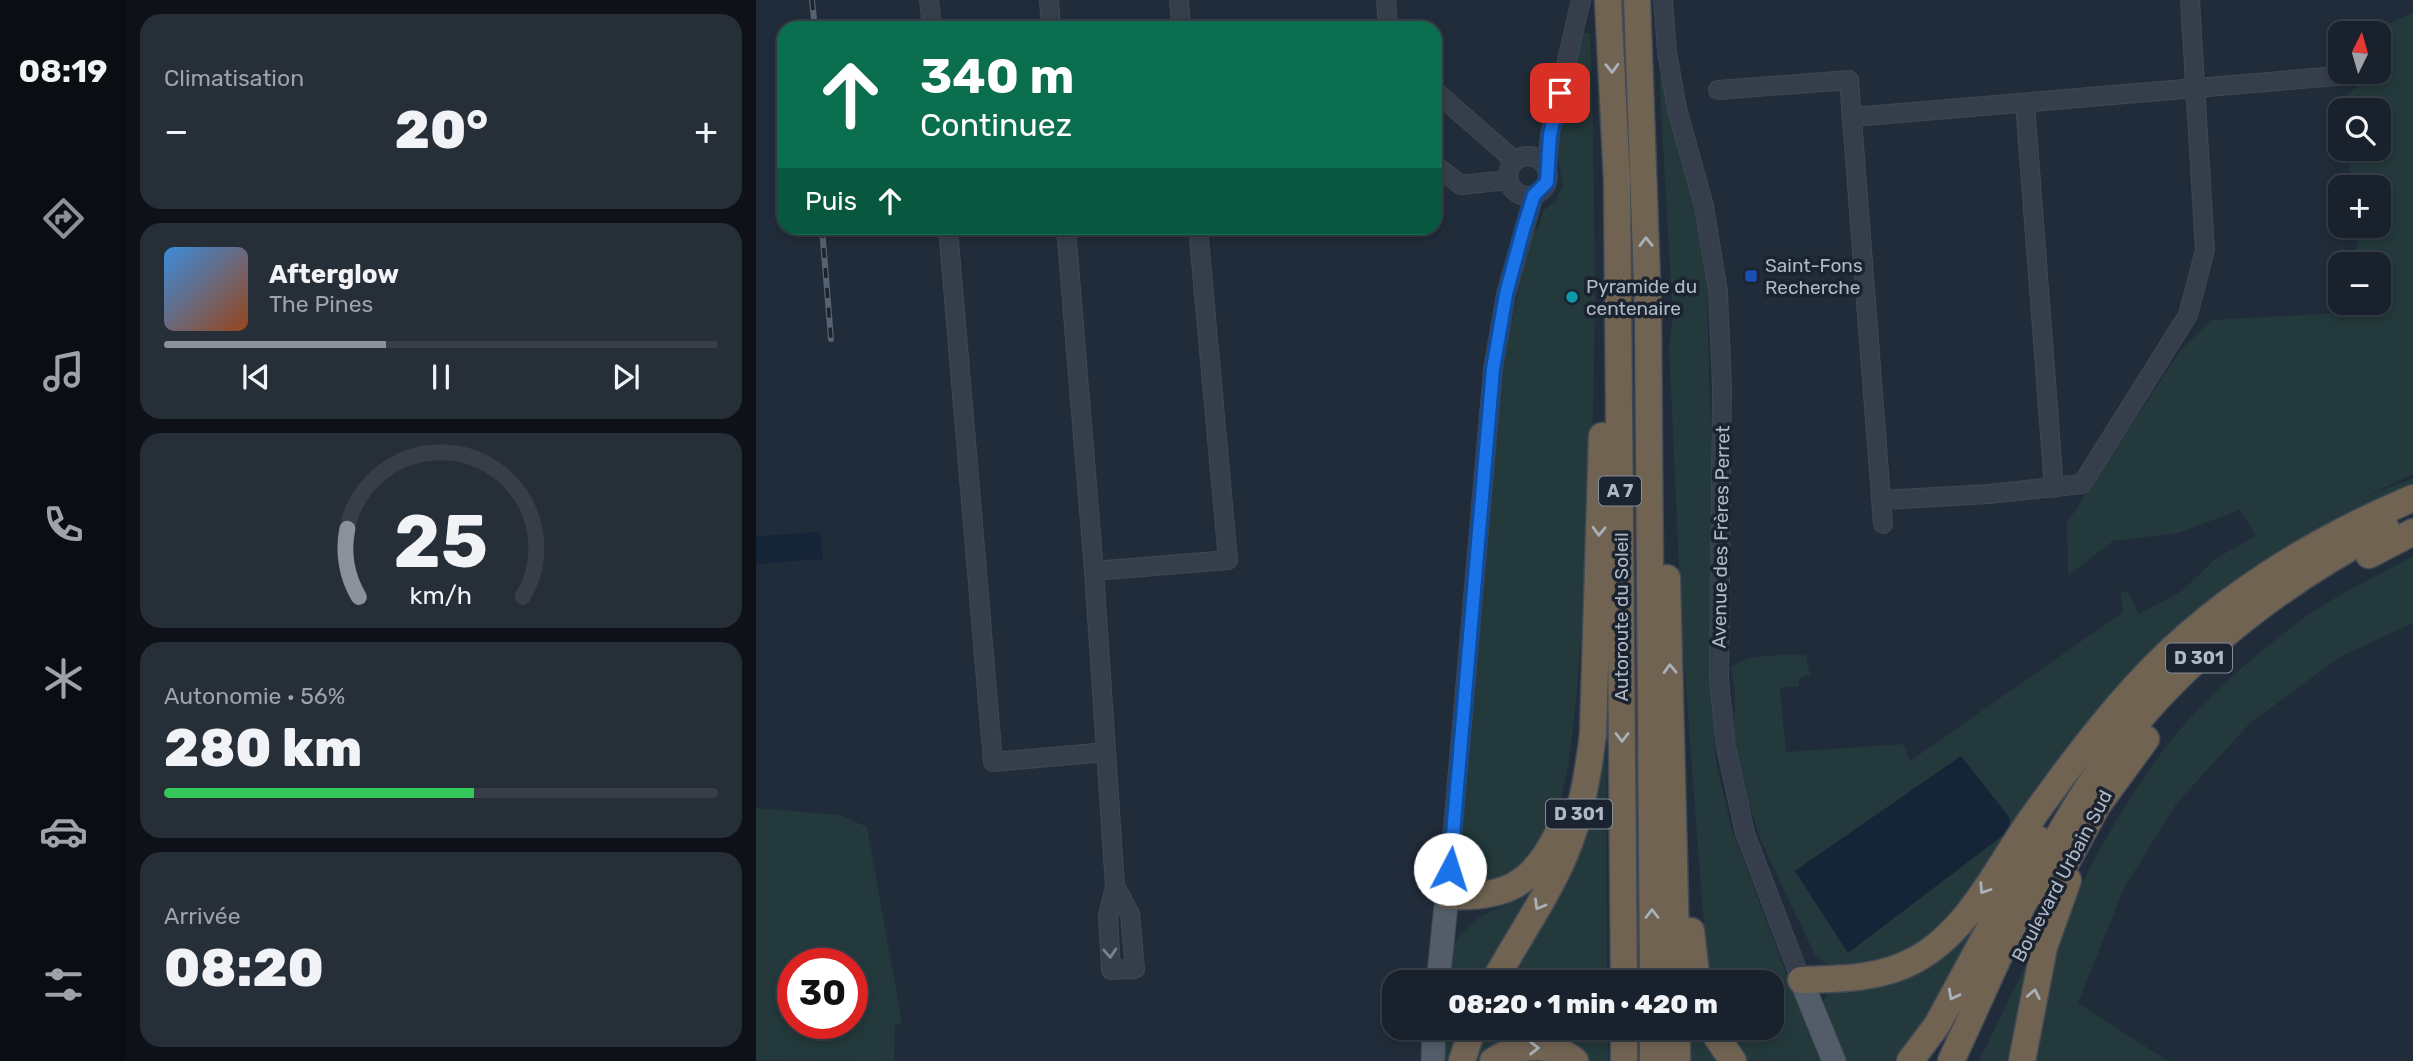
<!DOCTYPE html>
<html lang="fr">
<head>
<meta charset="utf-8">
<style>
	body { margin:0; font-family:Rubik,sans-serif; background:#262e38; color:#f1f3f6; height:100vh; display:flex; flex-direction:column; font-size:26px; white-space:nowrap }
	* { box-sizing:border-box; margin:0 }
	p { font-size:23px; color:#9fa3a9 }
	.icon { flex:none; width:38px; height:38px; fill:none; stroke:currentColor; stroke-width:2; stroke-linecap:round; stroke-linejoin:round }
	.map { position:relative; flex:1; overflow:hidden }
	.sheet { display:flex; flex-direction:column; gap:14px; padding:14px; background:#0e1218; width:630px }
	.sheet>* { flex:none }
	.top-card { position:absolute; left:21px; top:21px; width:665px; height:214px; border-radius:21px; box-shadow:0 4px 10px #0003,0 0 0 2px #373e48; background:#0b6e4f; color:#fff; overflow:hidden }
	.needle { width:46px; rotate:5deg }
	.controls { position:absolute; left:1572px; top:21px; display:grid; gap:14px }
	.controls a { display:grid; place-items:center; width:63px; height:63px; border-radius:14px; background:#19212c; box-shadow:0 4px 10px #0003,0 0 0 2px #373e48; font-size:35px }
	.speed { position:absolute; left:21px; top:948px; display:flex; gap:14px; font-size:35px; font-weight:700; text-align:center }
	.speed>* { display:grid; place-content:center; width:91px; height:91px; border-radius:50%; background:#19212c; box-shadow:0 4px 10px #0003,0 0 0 2px #373e48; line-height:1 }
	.speed .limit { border:10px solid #d22; background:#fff; color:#111 }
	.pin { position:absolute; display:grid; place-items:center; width:60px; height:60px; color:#fff; margin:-30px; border-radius:14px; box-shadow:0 4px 10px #0006 }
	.me { position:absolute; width:77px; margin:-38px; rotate:5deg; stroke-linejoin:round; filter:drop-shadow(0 0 5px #0008) }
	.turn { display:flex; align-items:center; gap:24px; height:147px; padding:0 28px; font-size:32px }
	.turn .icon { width:91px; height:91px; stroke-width:2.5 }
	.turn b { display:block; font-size:49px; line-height:60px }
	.then { display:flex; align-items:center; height:66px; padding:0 28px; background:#0003; gap:14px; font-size:26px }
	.big { font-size:52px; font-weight:800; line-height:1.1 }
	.sheet .tile { flex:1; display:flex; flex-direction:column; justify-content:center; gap:10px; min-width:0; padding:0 24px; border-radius:21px; background:#262e38 }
	.sheet .dial { align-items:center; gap:0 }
	.dial svg { height:182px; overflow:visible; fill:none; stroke:#373e48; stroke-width:7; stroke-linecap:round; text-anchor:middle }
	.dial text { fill:#f1f3f6; stroke:none }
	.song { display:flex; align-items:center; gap:21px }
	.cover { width:84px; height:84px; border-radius:10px; background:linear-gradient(135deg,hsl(210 70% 55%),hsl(20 70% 35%)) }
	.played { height:7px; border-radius:4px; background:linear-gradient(90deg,#8c9099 40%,#373e48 40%) }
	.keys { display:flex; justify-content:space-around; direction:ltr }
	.heat { display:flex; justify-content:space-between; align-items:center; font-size:38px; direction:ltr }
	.charge { height:10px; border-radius:5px; background:linear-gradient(90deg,#34c759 56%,#373e48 0) }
	.trip { position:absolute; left:626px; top:970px; width:402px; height:70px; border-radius:21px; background:#19212c; box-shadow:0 4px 10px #0003,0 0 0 2px #373e48; font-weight:800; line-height:70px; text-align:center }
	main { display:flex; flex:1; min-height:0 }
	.tabs { display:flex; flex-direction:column; width:126px; justify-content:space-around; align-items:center; background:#0a0d12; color:#9fa3a9 }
	.tabs .icon { width:49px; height:49px }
	.tabs .on { color:#8c9099 }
	.tabs b { font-size:32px; color:#f1f3f6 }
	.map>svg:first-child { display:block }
	.green { fill:#23393b; fill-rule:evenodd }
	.water { fill:#152437 }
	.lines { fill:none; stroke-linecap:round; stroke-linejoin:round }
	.minor-casing { stroke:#3e4753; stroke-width:20 }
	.major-casing { stroke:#3e4753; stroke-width:25 }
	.highway-casing { stroke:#404955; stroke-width:29 }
	.minor { stroke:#353e4a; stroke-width:18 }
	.major { stroke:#535d6a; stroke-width:23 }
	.highway { stroke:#706352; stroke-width:26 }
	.rail-casing { stroke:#576271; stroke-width:6 }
	.rail { stroke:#1a232f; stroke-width:3.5; stroke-dasharray:10; stroke-linecap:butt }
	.oneway { stroke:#aab0ba }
	.oneway2 { stroke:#79828e }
	.route-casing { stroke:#114b97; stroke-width:18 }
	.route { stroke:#1a73e8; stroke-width:12 }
	.transit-dot { fill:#1a4fb4; stroke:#1a232f; stroke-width:2.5 }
	.culture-dot { fill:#0f9aa8; stroke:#1a232f; stroke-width:2.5 }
	.labels { text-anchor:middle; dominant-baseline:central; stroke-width:7; stroke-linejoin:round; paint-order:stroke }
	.shield { fill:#1a232f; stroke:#838c99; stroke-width:2 }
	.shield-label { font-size:18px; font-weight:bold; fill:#b0b9c6 }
	.poi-label { font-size:19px; fill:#b0b9c6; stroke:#1a232f; text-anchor:start }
	.street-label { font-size:19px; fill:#b0b9c6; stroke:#1a232f }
</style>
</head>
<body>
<main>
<nav class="tabs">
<b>08:19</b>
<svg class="icon on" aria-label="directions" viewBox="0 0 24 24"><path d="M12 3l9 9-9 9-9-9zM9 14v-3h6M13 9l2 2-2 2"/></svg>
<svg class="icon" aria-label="music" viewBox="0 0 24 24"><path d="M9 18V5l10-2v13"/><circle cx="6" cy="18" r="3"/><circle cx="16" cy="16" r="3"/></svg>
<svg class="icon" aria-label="phone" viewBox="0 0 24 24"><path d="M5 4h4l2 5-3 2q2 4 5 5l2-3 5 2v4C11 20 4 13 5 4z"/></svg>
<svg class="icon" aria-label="climate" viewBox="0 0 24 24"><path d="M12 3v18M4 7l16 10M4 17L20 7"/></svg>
<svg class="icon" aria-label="car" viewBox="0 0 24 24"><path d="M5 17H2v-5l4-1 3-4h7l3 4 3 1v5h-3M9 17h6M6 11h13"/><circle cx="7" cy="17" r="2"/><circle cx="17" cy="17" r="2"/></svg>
<svg class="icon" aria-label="filters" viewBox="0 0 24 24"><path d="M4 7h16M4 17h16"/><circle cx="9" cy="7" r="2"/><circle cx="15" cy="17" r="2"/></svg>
</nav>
<section class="sheet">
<div class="tile"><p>Climatisation</p>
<div class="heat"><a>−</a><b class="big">20°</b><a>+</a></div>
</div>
<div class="tile">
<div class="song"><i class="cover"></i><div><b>Afterglow</b><p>The Pines</p></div></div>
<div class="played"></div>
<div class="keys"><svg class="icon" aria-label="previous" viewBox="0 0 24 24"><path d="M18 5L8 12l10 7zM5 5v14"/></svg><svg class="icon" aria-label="pause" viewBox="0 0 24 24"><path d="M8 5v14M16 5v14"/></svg><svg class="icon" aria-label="next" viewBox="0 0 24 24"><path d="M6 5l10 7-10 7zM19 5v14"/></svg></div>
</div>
<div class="tile dial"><svg viewBox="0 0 100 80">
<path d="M14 69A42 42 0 1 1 86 69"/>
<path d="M14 69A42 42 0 0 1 9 39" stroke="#8c9099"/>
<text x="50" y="56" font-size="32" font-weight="700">25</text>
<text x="50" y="72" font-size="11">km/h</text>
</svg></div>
<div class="tile"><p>Autonomie · 56%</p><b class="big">280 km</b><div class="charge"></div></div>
<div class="tile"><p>Arrivée</p><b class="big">08:20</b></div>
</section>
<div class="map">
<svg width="1657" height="1061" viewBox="0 0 1657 1061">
	<rect width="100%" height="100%" fill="#212c3a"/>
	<path class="green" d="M1657,13V474L1609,497L1657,478V491L1536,550L1244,849L1192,920L1164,944L1129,962L1077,970L1059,955L1005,841L986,782L978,732L979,690L975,667C994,652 1026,656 1050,655L1054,675L1043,678V686L1024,688L1030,752L1147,744L1154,761L1367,612L1364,591L1372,592L1383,614L1426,591L1459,559L1500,536L1484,510L1422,533L1357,541L1312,576L1311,523L1424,351L1455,320L1585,313L1599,303H1622V264H1603L1599,226H1622V187H1595L1591,149H1622V110H1587L1585,99L1602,86L1601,72H1622V33H1611Z
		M827,33L834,34C841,241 842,446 824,652C819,708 815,805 783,852C765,879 751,880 722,889L710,883L702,871L747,360L774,238L782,228L787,211L800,200L807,185L799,143Z
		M908,75L943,224L951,293L958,556L956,689L960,762L975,827L1032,978L1069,1061L991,1060L970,1027H1017V982H955L951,968L926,635L913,346L917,318L903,76Z
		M1657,556V623L1584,657L1494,723L1421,803L1368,888L1322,1003L1412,1061H1275C1284,1015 1292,966 1310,922C1336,855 1386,771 1434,718C1464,685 1502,653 1537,626C1574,598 1617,578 1657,556Z
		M850,705L851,982H691L694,955L701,938L723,917L765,897L785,874L790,877Z
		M0,808L84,815L111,827L146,1023L139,1025L138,1061L0,1060ZM37,964H96V1024H37Z
		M1237,892C1207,949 1185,1016 1137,1061H1090L1066,1003L1075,990L1126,981Z
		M1278,948L1260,1061H1223Z
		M687,1027H851L852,1061H833L818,1047L735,1050L724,1061H691L686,1052Z
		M930,1027H942L953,1050L963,1061H933Z"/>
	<path class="water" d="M64,532L67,559L0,564V536Z
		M1205,756L1253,817L1254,830L1092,953L1039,871Z"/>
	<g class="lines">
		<g class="minor-casing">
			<path id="minor" d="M173,0L176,28
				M293,0L295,28
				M423,0L425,28
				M630,0L632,28
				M907,0L911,52L921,109L948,206L962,292L966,386L963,680L970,747L989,833L1045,980
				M962,90L1093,80L1127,524
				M679,91L759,161
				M1269,103L1298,488
				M1097,117L1593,75
				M752 176a20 20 0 1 1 40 0a20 20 0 1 1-40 0Z
				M679,165L705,185L752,180
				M791,169L794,134L825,0
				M192,228L237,762L350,752
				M310,228L338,571L359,886L352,916L355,970L379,969L374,914L359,886
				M1126,500L1233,494L1326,484L1432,315L1449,250L1434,0
				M338,571L472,560L442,228
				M691,896L737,369L750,294L778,195"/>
		</g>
		<g class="major-casing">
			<path id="major" d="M1045,980L1078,1061
				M682,982L691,896
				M677,1061L678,1027"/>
		</g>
		<g class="highway-casing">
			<path id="highway" d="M852,0L861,180L868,982
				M881,0L892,310L897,982
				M1613,555L1657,532
				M911,578L921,982
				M691,896C748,899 777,885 802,833
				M1292,896L1341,806L1390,739
				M935,931L941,982
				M1045,980C1084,979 1124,979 1159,960C1213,931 1242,866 1276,818C1308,773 1341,729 1378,688C1454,604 1553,542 1657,498
				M738,982C761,939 790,899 809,854C825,816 832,775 837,734L846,436
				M868,1027V1061
				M897,1027V1061
				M921,1027V1061
				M954,1027L977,1061
				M706,1061L717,1027
				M737,1061C762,1044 794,1041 819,1061
				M1154,1061L1181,1025L1282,839
				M1195,1061C1237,972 1274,878 1327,795C1400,680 1510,590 1630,528
				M1266,1061L1288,947L1312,880"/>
		</g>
		<use href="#minor" class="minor"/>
		<use href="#major" class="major"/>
		<use href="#highway" class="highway"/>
		<g class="rail-casing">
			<path id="rail" d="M56,0L59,28
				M66,228L75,339"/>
		</g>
		<use href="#rail" class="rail"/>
	</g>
	<defs><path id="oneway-chevron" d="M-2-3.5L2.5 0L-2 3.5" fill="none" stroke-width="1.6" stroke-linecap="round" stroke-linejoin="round" transform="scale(1.75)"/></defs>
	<g class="oneway">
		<use href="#oneway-chevron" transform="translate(856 68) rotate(88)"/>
		<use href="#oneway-chevron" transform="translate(890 242) rotate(-91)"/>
		<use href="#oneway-chevron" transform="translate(843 531) rotate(92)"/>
		<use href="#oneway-chevron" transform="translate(914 669) rotate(-92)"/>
		<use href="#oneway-chevron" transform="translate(866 737) rotate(90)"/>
		<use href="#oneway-chevron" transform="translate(1228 889) rotate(124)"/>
		<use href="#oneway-chevron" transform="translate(783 905) rotate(120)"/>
		<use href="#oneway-chevron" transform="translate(896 914) rotate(-90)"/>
		<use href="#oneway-chevron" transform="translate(1278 994) rotate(-79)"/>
		<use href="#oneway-chevron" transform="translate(1197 995) rotate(118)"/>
		<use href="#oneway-chevron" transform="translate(778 1048) rotate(-1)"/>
	</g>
	<use class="oneway2" href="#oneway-chevron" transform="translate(354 953) rotate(86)"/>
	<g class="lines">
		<g class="route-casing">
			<path id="route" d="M694,869L737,369L750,294L767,230L778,195L791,182L794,134L804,93"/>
		</g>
		<use href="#route" class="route"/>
	</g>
	<rect class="transit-dot" x="988" y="269" width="14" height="14" rx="3.5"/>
	<circle class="culture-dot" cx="816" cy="297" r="7"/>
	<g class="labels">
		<g class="shield">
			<rect x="843" y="476.5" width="42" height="29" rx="5"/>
			<rect x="1410" y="643.5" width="66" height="29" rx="5"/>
			<rect x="790" y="799.5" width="66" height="29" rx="5"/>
		</g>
		<g class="shield-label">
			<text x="864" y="491">A 7</text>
			<text x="1443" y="658">D 301</text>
			<text x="823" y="814">D 301</text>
		</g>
		<g class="poi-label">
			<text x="1009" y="265">Saint-Fons<tspan x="1009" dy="22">Recherche</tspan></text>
			<text x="830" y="286">Pyramide du<tspan x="830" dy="22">centenaire</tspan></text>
		</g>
		<g class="street-label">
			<text transform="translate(965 537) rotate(-89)">Avenue des Frères Perret</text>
			<text transform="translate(865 617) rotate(-90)">Autoroute du Soleil</text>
			<text transform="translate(1306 876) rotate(-62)">Boulevard Urbain Sud</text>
		</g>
	</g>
</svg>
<div class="controls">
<a><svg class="needle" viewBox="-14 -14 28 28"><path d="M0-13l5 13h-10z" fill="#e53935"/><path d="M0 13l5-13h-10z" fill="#9fa3a9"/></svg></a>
<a><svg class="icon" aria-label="search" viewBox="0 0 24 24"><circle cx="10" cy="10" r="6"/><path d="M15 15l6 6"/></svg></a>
<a>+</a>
<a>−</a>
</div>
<div class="speed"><div class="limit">30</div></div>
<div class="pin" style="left:804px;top:93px;background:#d93025"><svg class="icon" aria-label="arrive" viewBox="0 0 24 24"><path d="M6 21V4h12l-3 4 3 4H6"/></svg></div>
<svg class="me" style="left:694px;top:869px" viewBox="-20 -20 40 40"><circle r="19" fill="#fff"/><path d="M0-13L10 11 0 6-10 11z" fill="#1a73e8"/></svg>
<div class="trip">08:20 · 1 min · 420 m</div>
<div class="top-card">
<div class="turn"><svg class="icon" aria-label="ahead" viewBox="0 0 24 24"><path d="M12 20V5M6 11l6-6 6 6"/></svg><div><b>340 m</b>Continuez</div></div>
<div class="then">Puis<svg class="icon" aria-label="ahead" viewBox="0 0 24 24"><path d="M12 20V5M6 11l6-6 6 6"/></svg></div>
</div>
</div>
</main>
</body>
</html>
